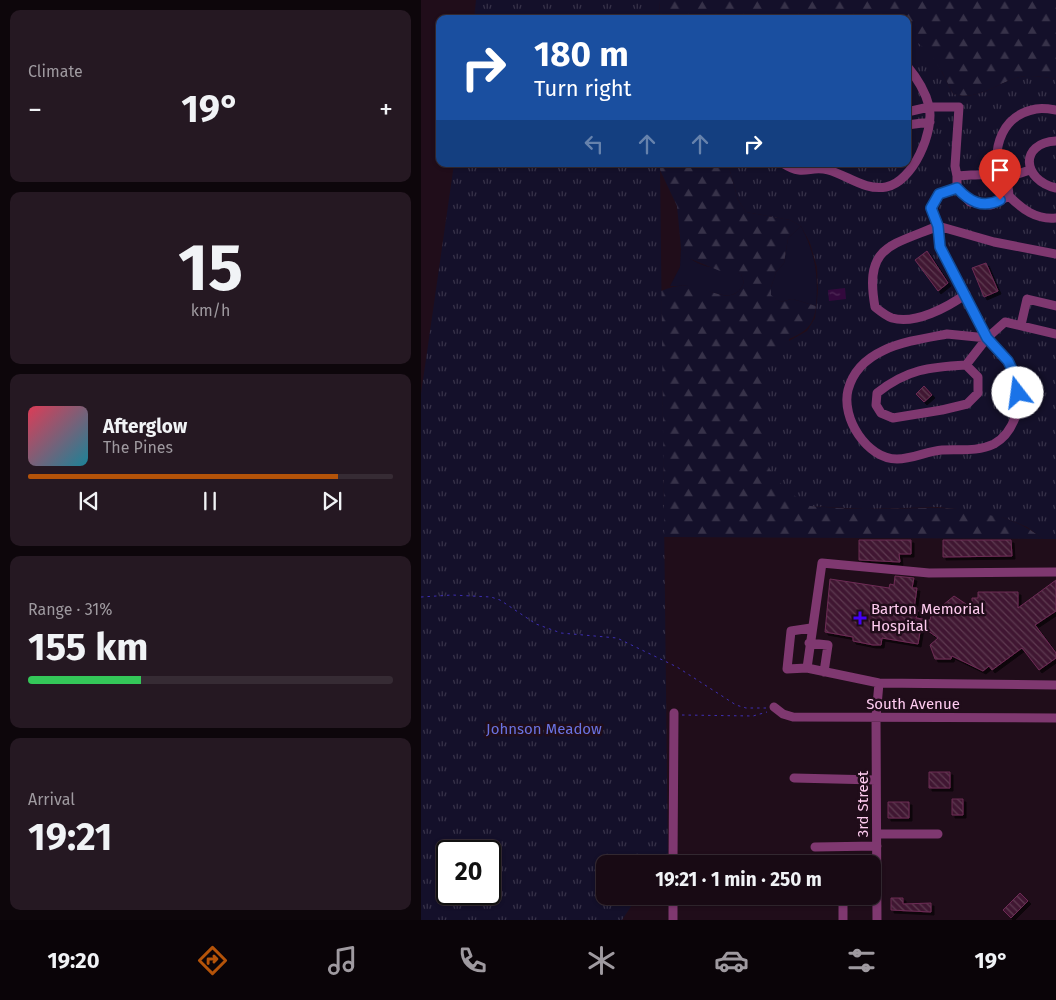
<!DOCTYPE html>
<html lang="en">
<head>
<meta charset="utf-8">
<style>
	body { margin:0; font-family:"Fira Sans",sans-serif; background:#251822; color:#f1f3f6; height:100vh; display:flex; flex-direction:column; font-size:19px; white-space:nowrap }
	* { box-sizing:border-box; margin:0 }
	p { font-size:16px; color:#9f9aa0 }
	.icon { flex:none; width:28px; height:28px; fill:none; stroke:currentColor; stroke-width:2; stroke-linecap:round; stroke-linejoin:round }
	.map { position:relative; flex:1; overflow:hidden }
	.details { display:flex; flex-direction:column; gap:10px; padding:10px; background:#0d060b; width:421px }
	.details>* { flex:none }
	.hud { position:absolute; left:15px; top:15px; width:475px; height:152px; border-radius:10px; box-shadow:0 1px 4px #0004,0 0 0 1px #362b34; background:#1a4fa0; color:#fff; overflow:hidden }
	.speed { position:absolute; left:15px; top:840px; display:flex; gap:10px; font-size:25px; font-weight:700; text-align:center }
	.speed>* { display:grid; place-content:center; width:65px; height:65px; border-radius:50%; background:#180a14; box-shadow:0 1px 4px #0004,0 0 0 1px #362b34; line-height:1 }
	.speed .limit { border:2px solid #111; border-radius:8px; background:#fff; color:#111 }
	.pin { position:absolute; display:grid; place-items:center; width:42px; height:42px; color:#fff; margin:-51px -21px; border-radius:50% 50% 50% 0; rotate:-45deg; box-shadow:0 0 5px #0007 }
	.pin .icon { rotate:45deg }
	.me { position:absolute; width:55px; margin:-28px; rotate:345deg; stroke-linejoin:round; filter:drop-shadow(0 0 4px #0008) }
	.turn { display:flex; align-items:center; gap:18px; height:105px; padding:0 15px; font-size:22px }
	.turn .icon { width:65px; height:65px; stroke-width:2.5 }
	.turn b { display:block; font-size:35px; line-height:42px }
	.lanes { display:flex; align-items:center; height:48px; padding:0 15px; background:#0003; justify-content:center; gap:25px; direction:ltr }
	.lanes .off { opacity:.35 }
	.big { font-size:38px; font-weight:700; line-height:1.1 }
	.details .widget { flex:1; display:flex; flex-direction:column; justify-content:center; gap:8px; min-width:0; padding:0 18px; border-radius:10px; background:#251822 }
	.details .dial { align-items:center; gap:0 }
	.dial b { font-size:65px; line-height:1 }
	.song { display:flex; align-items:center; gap:15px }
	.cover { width:60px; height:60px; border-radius:8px; background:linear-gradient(135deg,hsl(350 70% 55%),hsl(190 70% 35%)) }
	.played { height:5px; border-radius:2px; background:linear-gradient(90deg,#b45309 85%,#362b34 85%) }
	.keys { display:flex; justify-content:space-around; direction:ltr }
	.heat { display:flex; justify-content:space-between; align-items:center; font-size:28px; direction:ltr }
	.charge { height:8px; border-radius:4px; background:linear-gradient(90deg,#34c759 31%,#362b34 0) }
	.trip { position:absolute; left:175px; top:855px; width:285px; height:50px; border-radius:10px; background:#180a14; box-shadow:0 1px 4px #0004,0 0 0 1px #362b34; font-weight:700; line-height:50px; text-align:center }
	.tabs { display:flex; height:80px; justify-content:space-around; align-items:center; background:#0a0408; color:#9f9aa0 }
	.tabs .icon { width:35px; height:35px }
	.tabs .current { color:#b45309 }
	.tabs b { font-size:22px; color:#f1f3f6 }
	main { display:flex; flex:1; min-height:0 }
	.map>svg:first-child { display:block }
	.grass { fill:#14102a }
	.forest { fill:url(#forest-firs) }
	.park { fill:url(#park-tufts); fill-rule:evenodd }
	.water { fill:url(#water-ripples) }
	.building { fill:url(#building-back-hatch); stroke:#6d2b55; filter:url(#shadow) }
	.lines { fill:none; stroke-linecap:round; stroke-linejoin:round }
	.path { stroke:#3d2eb1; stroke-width:1; stroke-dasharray:2.5 4; stroke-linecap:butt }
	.minor { stroke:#7f3870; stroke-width:9 }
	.route-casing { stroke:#114b97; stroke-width:12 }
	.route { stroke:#1a73e8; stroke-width:9 }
	.poi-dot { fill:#4401f6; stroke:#200d1a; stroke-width:2 }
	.labels { text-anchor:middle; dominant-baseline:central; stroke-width:5; stroke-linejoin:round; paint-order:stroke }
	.poi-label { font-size:15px; fill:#ffccf0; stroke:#200d1a; text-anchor:start }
	.street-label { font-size:15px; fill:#ffccf0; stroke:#200d1a }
	.park-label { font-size:15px; fill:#6a73e1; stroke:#200d1a }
</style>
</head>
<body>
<main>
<section class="details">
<div class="widget"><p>Climate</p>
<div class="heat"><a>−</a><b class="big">19°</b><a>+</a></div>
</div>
<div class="widget dial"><b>15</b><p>km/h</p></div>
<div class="widget">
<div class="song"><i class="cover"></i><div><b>Afterglow</b><p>The Pines</p></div></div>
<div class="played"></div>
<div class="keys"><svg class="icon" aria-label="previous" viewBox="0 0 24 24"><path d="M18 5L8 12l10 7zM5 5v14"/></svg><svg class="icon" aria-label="pause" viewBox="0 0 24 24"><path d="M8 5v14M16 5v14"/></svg><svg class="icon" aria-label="next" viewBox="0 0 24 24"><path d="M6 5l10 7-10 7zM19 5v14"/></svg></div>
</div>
<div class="widget"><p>Range · 31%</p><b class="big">155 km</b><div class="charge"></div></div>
<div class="widget"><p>Arrival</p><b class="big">19:21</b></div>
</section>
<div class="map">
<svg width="635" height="920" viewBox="0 0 635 920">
	<defs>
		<pattern id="forest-firs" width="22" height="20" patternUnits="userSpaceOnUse" patternTransform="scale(1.25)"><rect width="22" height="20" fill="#14102a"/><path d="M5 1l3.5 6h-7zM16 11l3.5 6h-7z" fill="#373249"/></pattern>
		<pattern id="park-tufts" width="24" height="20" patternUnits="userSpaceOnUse" patternTransform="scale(1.25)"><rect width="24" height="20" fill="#14102a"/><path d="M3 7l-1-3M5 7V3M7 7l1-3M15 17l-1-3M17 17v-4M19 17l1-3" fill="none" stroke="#373249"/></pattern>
		<pattern id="water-ripples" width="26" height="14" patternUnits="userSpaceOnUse" patternTransform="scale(1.25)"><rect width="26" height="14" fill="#33093d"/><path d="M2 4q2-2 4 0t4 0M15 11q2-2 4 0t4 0" fill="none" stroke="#522c59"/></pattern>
		<pattern id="building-back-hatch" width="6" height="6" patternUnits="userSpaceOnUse" patternTransform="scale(1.25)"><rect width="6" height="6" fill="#411932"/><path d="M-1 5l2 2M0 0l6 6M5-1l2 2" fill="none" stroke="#5e3950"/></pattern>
		<filter id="shadow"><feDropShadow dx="3" dy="3" stdDeviation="0" flood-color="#0009"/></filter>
	</defs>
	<rect width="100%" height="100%" fill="#200d1a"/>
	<path class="grass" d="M380,226C394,253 398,276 395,306L371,299L359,302L350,296V287L355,272L363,263L367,238Z
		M260,248C272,269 300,268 320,274L323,282C315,306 291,291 273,287C266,285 257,286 249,286L259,267Z"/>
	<path class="forest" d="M238,0H635V79C622,77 608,74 595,78C573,85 556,101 532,94L521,72L491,40L486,38V19H239Z
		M239,164H307L317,200L325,212L369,220L380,226L367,238L363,263L355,272L350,287V295L359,302L371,299L395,306C393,325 385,332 368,339L390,506C407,507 426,509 444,509C504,510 571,498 622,539L243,537L240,291C250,286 261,285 272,286C289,289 314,308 323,282L320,274L299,271L265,257L260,248L256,206L239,170Z"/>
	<path class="park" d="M55,0H238L239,19H53Z
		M486,38C510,45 522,74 532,94C556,101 573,85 595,78C608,74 622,77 635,79V539H622L606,527L584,518L536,509L517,507L444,509L389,506L365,490L345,464L343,436L346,363L352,350L386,331L394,318L397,291L396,267L389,243L380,226L369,220L325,212L317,200L307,164H486Z
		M33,164H239L247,864H184V896H217L201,920H0V394ZM69,851V894H26V851Z"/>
	<path class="water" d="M424,288L425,299L408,301L407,290Z"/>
	<path class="building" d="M506,251L527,283L517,291L494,260Z
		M565,263L577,291L563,297L551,268Z
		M503,386L511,395L503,402L495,394Z
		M438,540H490V554H478L479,562L438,560Z
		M522,540H590L591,556L522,557Z
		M474,576L493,578L491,588H496L493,609L497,610L495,618L509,620L510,616L524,615L522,605L533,596L551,608V598H557V592H597V608L635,580V611L614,625L635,653V658L618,670L601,648L571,670L568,666L562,671L531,656L530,659H514L509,645L517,638L503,628L501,620L497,644L461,638L460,645H452L432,641V637L404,632L409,579L468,588L469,584L473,585Z
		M508,772H529V788H508Z
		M531,799H542V815H531Z
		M467,802H488V818H467Z
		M599,893L607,901L590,918L582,910Z
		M470,898H482V904L510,903V912L470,910Z"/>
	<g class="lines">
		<path class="path" d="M0,597L31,595L70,597L79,600L115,624L140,633L196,638L256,667L315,705L325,708H345
			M261,715L332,716L346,712"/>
		<path class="minor" d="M486,112L508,107H538L534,166L536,176
			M486,125L509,122
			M635,141C598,143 601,180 635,188
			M363,164C383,177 389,165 407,170C426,175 444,191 465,187C492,182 514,131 508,106C504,90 496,78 486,66
			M550,175C571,175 587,169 588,196L570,205L549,202L536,188V176Z
			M577,175C572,146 581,115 615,109C621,108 629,109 635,110
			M584,178L609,170
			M536,188L519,194L510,208L517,226L519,247L566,338L584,322L635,334
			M588,196C601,209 615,220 635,218
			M517,226C469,246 443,246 454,307C459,311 465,316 471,318C494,325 527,307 545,294
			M517,226L573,242L635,254
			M600,325L606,299L635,306
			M526,334L566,338C578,351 591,364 596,381C603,402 593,433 573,444C556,452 539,449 521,450C506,451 492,459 476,459C446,459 420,418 427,390C438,347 489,341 526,334Z
			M545,365L557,377V393L546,404L521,410L472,418L460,413L455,405L456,393C486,369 509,367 545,365L566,338
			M390,628L370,631L366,669L386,668L458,683L635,685
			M388,643L407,645L403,672
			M386,668L401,563L508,573L635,572
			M353,707L362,714L372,717L635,718
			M373,778L455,780
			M456,834H517
			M394,847L456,846
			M252,864L253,713
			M252,920V896
			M422,920V896
			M456,920L455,717L458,683"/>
	</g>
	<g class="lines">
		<g class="route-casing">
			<path id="route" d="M579,200C561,209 548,201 536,188L518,194L510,208L517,226L519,247L566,338L587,361L597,382V393"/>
		</g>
		<use href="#route" class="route"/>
	</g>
	<path class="poi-dot" d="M436.5 610.5h5v5h5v5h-5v5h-5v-5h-5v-5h5z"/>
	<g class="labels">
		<g class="poi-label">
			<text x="450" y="609">Barton Memorial<tspan x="450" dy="17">Hospital</tspan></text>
		</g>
		<g class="street-label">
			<text x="492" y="704">South Avenue</text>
			<text transform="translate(442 804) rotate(-90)">3rd Street</text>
		</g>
		<g class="park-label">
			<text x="123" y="729">Johnson Meadow</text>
		</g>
	</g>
</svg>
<div class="speed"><div class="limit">20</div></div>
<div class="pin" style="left:579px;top:200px;background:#d93025"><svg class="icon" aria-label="arrive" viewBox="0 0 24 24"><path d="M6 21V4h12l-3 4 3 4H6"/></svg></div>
<svg class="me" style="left:597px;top:393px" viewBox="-20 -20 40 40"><circle r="19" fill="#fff"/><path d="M0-13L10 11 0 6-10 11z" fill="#1a73e8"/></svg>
<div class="trip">19:21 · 1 min · 250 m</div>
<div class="hud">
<div class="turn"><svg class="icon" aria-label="right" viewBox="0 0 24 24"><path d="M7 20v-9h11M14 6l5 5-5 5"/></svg><div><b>180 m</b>Turn right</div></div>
<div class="lanes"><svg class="icon off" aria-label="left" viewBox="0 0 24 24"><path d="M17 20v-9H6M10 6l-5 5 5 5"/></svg><svg class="icon off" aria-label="ahead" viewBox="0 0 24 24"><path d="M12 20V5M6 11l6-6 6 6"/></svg><svg class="icon off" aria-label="ahead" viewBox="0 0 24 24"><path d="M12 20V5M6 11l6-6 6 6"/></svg><svg class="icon" aria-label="right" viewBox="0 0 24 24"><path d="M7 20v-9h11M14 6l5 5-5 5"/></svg></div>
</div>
</div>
</main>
<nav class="tabs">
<b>19:20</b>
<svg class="icon current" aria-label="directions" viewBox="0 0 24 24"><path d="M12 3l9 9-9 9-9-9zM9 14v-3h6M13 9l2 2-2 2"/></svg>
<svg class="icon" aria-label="music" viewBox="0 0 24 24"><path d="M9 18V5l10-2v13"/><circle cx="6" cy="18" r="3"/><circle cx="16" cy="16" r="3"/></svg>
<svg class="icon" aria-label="phone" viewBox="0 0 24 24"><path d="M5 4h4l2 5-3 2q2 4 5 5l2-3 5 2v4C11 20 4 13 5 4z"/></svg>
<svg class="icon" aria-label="climate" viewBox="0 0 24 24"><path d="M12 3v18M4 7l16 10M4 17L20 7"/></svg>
<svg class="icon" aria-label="car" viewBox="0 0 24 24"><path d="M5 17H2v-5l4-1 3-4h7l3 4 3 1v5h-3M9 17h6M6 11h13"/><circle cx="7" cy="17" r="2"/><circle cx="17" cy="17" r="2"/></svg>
<svg class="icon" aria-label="filters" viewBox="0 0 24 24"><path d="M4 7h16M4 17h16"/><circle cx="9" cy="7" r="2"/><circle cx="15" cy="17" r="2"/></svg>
<b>19°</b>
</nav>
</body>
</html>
